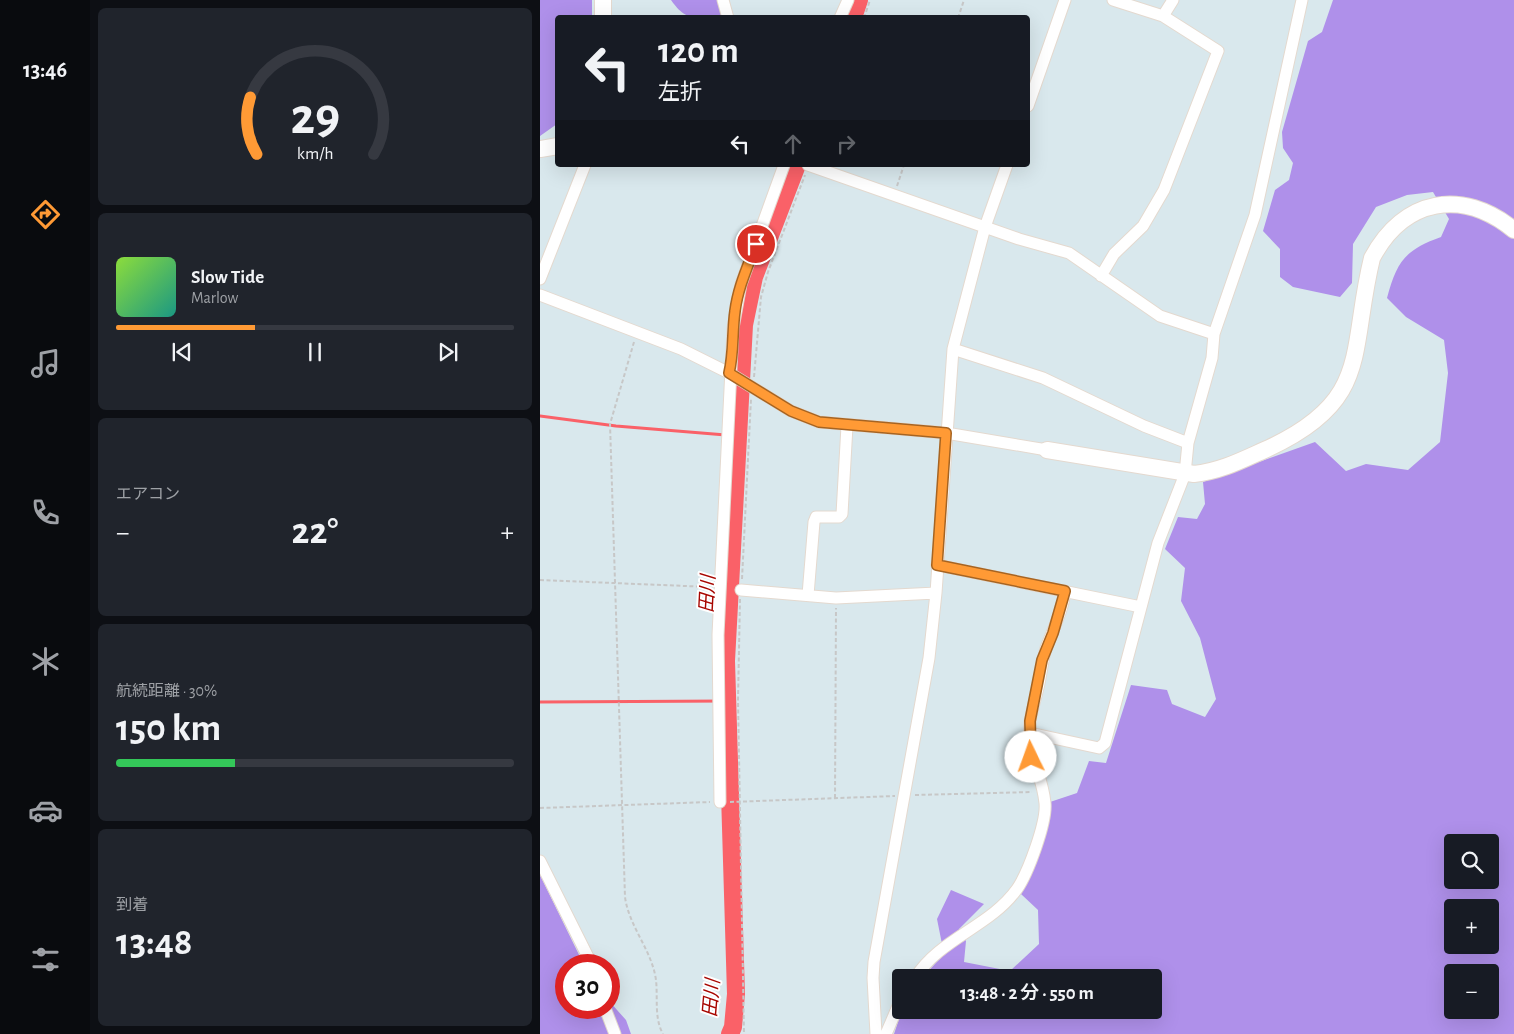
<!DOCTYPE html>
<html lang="ja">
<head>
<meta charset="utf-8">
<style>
	body { margin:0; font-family:"Alegreya Sans","Noto Sans JP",sans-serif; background:#20242c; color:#f1f3f6; height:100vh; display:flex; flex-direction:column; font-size:19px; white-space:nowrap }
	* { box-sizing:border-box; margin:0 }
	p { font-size:16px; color:#9ea1a6 }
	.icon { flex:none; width:28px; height:28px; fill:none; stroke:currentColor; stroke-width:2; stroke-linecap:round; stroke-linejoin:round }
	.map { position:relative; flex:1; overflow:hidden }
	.details { display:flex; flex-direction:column; gap:8px; padding:8px; background:#0d0f14; width:450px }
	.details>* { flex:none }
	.top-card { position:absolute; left:15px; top:15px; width:475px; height:152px; border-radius:5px; box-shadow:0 5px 20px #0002; background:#171b24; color:#f1f3f6; overflow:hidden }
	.tools { position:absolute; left:904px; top:834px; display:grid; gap:10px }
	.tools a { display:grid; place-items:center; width:55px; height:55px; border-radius:5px; background:#171b24; box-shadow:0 5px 20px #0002; font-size:25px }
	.speed { position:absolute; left:15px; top:954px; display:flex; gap:10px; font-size:25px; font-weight:700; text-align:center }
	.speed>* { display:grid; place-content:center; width:65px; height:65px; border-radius:50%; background:#171b24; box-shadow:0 5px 20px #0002; line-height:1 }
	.speed .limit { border:8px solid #d22; background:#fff; color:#111 }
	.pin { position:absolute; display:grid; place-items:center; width:42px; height:42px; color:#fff; margin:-21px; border:2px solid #fff; border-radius:50%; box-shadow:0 1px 5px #0007 }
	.me { position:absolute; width:55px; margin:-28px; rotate:357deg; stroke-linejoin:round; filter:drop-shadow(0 0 4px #0008) }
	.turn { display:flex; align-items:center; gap:18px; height:105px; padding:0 20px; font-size:22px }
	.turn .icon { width:65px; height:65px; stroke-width:2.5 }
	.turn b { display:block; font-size:35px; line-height:42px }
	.lanes { display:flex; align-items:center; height:48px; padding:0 20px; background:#0003; justify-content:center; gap:25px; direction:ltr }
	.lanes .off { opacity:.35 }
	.big { font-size:38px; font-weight:600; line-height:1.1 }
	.details .card { flex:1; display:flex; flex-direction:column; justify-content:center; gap:8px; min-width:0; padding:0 18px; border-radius:8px; background:#20242c }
	.details .dial { align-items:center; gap:0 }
	.dial svg { height:130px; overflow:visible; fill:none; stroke:#363941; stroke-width:7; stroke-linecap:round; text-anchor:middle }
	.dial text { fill:#f1f3f6; stroke:none }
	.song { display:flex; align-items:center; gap:15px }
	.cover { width:60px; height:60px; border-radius:8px; background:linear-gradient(135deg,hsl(90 70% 55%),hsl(170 70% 35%)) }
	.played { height:5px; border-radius:2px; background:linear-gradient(90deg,#ff9a35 35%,#363941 35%) }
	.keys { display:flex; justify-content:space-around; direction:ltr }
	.heat { display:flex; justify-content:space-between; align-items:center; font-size:28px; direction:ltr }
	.charge { height:8px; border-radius:4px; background:linear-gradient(90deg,#34c759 30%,#363941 0) }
	.trip { position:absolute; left:352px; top:969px; width:270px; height:50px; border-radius:5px; background:#171b24; box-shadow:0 5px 20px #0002; font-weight:600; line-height:50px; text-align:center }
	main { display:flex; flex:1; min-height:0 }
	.menu { display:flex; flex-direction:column; width:90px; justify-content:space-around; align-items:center; background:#090b0e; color:#9ea1a6 }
	.menu .icon { width:35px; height:35px }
	.menu .selected { color:#ff9a35 }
	.menu b { font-size:22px; color:#f1f3f6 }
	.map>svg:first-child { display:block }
	.green { fill:#af90ea; fill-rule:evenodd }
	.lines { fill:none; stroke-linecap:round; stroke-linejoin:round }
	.stream { stroke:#fa6168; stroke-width:3 }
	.river { stroke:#fa6168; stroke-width:18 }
	.street-casing { stroke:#e4d9cf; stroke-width:13 }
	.secondary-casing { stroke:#e4d9cf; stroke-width:18 }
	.path { stroke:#c7c7c7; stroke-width:2; stroke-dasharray:4 2.5; stroke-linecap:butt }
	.street { stroke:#fff; stroke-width:11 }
	.secondary { stroke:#fff; stroke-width:16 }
	.route-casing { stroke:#a66422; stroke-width:12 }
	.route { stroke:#ff9a35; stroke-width:9 }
	.labels { text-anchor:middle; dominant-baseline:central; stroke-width:4; stroke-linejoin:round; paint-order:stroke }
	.water-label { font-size:19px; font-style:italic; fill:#a70600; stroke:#fff }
</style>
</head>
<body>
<main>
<nav class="menu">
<b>13:46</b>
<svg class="icon selected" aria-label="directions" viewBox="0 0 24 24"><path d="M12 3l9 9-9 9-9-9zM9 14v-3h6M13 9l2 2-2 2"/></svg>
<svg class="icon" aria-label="music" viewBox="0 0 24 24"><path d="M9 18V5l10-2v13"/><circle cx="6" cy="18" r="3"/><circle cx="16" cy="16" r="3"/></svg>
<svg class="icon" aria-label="phone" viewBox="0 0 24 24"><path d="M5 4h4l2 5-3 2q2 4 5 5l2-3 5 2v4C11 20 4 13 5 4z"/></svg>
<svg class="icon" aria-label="climate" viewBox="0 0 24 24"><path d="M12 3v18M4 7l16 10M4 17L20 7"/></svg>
<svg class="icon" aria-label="car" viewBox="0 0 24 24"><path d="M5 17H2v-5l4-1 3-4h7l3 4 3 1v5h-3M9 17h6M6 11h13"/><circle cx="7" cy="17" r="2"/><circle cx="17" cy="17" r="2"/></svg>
<svg class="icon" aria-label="filters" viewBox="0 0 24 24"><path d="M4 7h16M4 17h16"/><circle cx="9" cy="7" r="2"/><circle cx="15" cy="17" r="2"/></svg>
</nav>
<section class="details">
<div class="card dial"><svg viewBox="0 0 100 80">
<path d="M14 69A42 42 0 1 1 86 69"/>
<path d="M14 69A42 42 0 0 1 10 34" stroke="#ff9a35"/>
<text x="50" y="56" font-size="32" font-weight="700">29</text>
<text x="50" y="72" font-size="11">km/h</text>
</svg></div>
<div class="card">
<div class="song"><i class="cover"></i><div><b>Slow Tide</b><p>Marlow</p></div></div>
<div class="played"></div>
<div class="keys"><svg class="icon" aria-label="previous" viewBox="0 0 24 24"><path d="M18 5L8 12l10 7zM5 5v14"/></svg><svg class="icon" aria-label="pause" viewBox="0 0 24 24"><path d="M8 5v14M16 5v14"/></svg><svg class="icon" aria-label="next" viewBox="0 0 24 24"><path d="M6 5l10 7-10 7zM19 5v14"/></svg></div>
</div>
<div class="card"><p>エアコン</p>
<div class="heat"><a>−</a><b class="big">22°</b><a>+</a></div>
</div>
<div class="card"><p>航続距離 · 30%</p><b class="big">150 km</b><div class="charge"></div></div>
<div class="card"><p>到着</p><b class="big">13:48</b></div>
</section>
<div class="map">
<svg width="974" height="1034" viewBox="0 0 974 1034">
	<rect width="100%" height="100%" fill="#d9e8ed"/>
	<path class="green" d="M0,0H52V17L18,18L17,124L0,136Z
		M131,0H177L182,17C156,17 147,23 131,0Z
		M793,0H974V1034H354L362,1010H614V978L383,977L404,954L397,919L411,890L444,904L419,929L426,941L424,962L470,971L499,944L498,910L481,894L499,849L507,803L537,793L549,761L566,763L591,685L627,690L632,704L665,717L676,699L660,638L641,601L645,568L625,549L638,517L657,519L665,504L663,482L775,442L806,471L826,464L868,470L900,442L908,373L904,340L866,317L847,298C857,261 865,250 901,237L909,219L893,192L867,195L836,207L813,244L812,283L800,297L753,287L740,277V249L723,231L735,190L749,180L753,163L743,148L742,132L768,41L782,32ZM912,842H950V880H912ZM912,908H950V945H912ZM912,972H950V1010H912Z
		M0,875L44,965H26V1008H69V1001L86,1020L91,1034H0Z"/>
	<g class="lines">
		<path class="stream" d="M0,416L76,426L198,436
			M0,702L187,701"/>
		<path class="river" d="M313,18L319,0
			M190,1034L193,1027L196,994L186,661L204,325L214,277L257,165"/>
		<g class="street-casing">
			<path id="street" d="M183,0L188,18
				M623,16L633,0
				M300,18L308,0
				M488,106L525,0
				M268,165L479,239L529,253L620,316L674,334
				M561,276L574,254L603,226L624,190L678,51L623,16L573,0
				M0,279L45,165
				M0,295L141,349L189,373L251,411L279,422L406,433L507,450
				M413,349L503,378L604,426L648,443
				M397,565L601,607
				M201,590L296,598L396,593
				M268,595L274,522L276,517H299L302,514L307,426
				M490,733L559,748L565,743L618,543L645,474L648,443L672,358L674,334L715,215L762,0
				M180,802L178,635L193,328L201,284L244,165
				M0,861L52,965
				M375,978C400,938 450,927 477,889C488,873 507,822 505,803C502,772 487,757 490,722C492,707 498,692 500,678C502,668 503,658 506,648C513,629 523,611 525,591
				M65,1008L75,1034
				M336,1034L333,978L334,962L389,658L396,593L413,349L445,227L467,165
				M346,1034L361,999"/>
		</g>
		<g class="secondary-casing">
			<path id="secondary" d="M63,18V0
				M0,149L18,146
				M507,450L654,474C682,471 704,459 729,448C832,400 809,352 832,258C864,198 922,188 974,230"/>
		</g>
		<path class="path" d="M324,18L330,0
			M418,18L424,0
			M357,186L364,165
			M94,342L70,424L85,897C89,927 112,950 116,980C118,998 114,1018 123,1034
			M214,377L221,297L228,272L265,175
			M202,579L211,399
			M0,580L170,587
			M200,599L198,700L204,1034
			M375,795L492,792
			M295,798L296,608
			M190,802L355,796
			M0,808L170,802"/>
		<use href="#street" class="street"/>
		<use href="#secondary" class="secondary"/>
	</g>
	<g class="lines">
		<g class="route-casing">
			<path id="route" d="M216,244C208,266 198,287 195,311C192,331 194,353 189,373L251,411L279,422L406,433L397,565L525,591L513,633L502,660L490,721L491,757"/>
		</g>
		<use href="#route" class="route"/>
	</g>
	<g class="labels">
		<g class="water-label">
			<text transform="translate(168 594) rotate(-87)">田川</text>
			<text transform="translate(172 998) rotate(-85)">田川</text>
		</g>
	</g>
</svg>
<div class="tools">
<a><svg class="icon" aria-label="search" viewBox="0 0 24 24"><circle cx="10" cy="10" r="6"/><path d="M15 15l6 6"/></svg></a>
<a>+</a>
<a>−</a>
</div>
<div class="speed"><div class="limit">30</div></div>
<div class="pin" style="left:216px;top:244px;background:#d93025"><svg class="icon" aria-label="arrive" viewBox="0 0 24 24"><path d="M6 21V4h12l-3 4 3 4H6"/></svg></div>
<svg class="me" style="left:491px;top:757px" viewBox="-20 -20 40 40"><circle r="19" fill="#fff"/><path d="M0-13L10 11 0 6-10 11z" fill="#ff9a35"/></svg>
<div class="trip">13:48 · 2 分 · 550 m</div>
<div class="top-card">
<div class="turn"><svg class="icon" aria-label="left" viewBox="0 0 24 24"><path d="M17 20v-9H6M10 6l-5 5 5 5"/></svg><div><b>120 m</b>左折</div></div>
<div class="lanes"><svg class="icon" aria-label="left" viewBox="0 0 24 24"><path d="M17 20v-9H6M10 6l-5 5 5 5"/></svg><svg class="icon off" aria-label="ahead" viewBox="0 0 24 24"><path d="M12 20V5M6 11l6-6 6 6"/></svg><svg class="icon off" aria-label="right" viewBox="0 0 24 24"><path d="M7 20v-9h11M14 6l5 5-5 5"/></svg></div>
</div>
</div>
</main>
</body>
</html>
